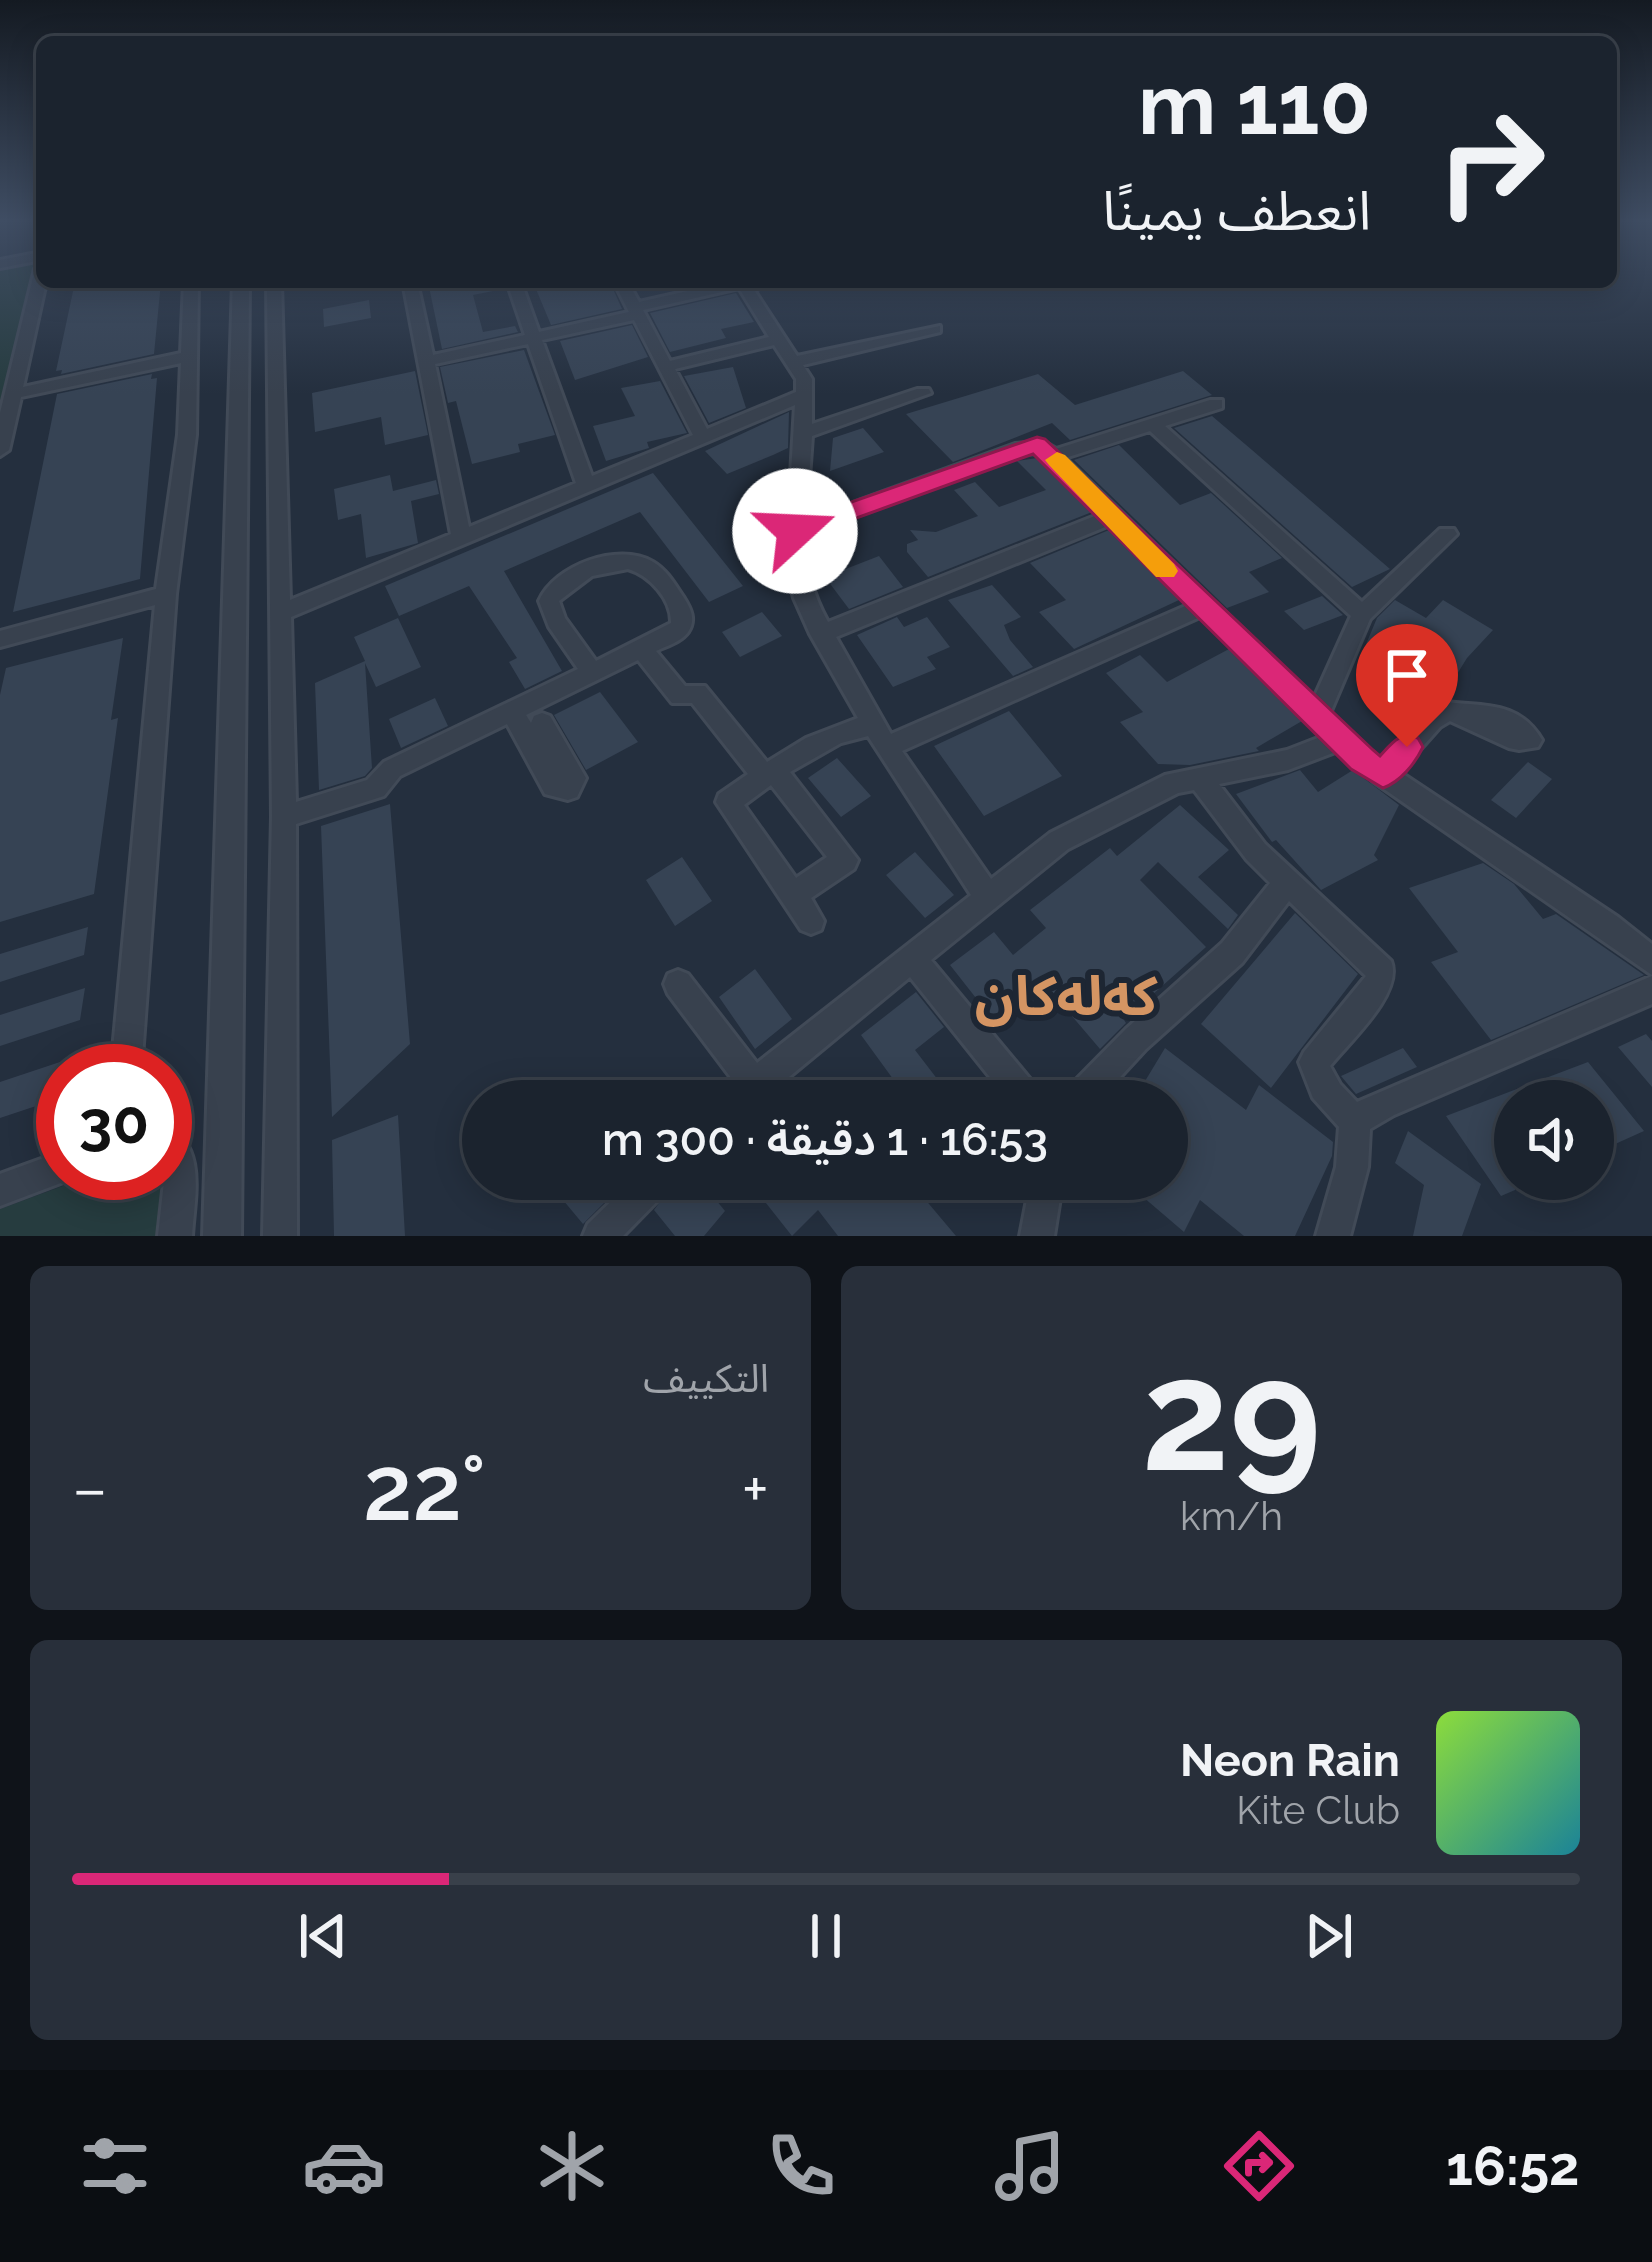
<!DOCTYPE html>
<html lang="ar">
<head>
<meta charset="utf-8">
<style>
	body { margin:0; font-family:Raleway,"Noto Sans Arabic",sans-serif; background:#282f3a; color:#f1f3f6; direction:rtl; height:100vh; display:flex; flex-direction:column; font-size:45px; white-space:nowrap }
	* { box-sizing:border-box; margin:0 }
	p { font-size:39px; color:#a0a4aa }
	.icon { flex:none; width:66px; height:66px; fill:none; stroke:currentColor; stroke-width:2; stroke-linecap:round; stroke-linejoin:round }
	.map { position:relative; height:1236px; overflow:hidden; direction:ltr }
	.drawer { display:flex; flex-direction:column; gap:30px; padding:30px; background:#0f1319; flex:1 }
	.drawer>* { flex:none }
	.guide { position:absolute; left:36px; top:36px; width:1581px; height:252px; border-radius:18px; box-shadow:0 6px 30px #0003,0 0 0 3px #39404a; direction:rtl; background:#1b232e; color:#f1f3f6; overflow:hidden }
	.tools { position:absolute; left:1494px; top:1080px; display:grid; gap:24px }
	.tools a { display:grid; place-items:center; width:120px; height:120px; border-radius:50%; background:#1b232e; box-shadow:0 6px 30px #0003,0 0 0 3px #39404a; font-size:60px }
	.speed { position:absolute; left:36px; top:1044px; display:flex; gap:24px; font-size:60px; font-weight:700; text-align:center }
	.speed>* { display:grid; place-content:center; width:156px; height:156px; border-radius:50%; background:#1b232e; box-shadow:0 6px 30px #0003,0 0 0 3px #39404a; line-height:1 }
	.speed .limit { border:18px solid #d22; background:#fff; color:#111 }
	.pin { position:absolute; display:grid; place-items:center; width:102px; height:102px; color:#fff; margin:-123px -51px; border-radius:50% 50% 50% 0; rotate:-45deg; box-shadow:0 0 12px #0007 }
	.pin .icon { rotate:45deg }
	.me { position:absolute; width:132px; margin:-66px; rotate:70deg; stroke-linejoin:round; filter:drop-shadow(0 0 9px #0008) }
	.turn { display:flex; align-items:center; gap:42px; height:252px; padding:0 48px; font-size:54px }
	.turn .icon { width:156px; height:156px; stroke-width:2.5 }
	.turn b { display:block; font-size:84px; line-height:102px }
	.big { font-size:90px; font-weight:600; line-height:1.1 }
	.drawer .tile { flex:1; display:flex; flex-direction:column; justify-content:center; gap:18px; min-width:0; padding:0 42px; border-radius:18px; background:#282f3a }
	.drawer .dial { align-items:center; gap:0 }
	.dial b { font-size:156px; line-height:1 }
	.song { display:flex; align-items:center; gap:36px }
	.cover { width:144px; height:144px; border-radius:18px; background:linear-gradient(135deg,hsl(90 70% 55%),hsl(190 70% 35%)) }
	.played { height:12px; border-radius:6px; background:linear-gradient(90deg,#db2777 25%,#39404a 25%) }
	.keys { display:flex; justify-content:space-around; direction:ltr }
	.heat { display:flex; justify-content:space-between; align-items:center; font-size:66px; direction:ltr }
	.drawer .tiles { flex:1; display:grid; gap:30px; grid-template-columns:1fr 1fr }
	.tile:last-child { grid-column:span 2 }
	.trip { position:absolute; left:462px; top:1080px; width:726px; height:120px; border-radius:60px; background:#1b232e; box-shadow:0 6px 30px #0003,0 0 0 3px #39404a; font-weight:600; line-height:120px; text-align:center; direction:rtl }
	.dock { display:flex; height:192px; justify-content:space-around; align-items:center; background:#0b0e12; color:#a0a4aa }
	.dock .icon { width:84px; height:84px }
	.dock .current { color:#db2777 }
	.dock b { font-size:54px; color:#f1f3f6 }
	.map>svg:first-child { display:block }
	.green { fill:#263c3f }
	.building { fill:#364354 }
	.lines { fill:none; stroke-linecap:round; stroke-linejoin:round }
	.minor-casing { stroke:#414a57; stroke-width:6 }
	.tertiary-casing { stroke:#414a57; stroke-width:6 }
	.minor { fill:#38414e; fill-rule:evenodd }
	.tertiary { fill:#38414e; fill-rule:evenodd }
	.route { fill:#db2777; stroke:#8e194d; stroke-width:3 }
	.slow { fill:#f59e0b }
	.labels { text-anchor:middle; dominant-baseline:central; stroke-width:12; stroke-linejoin:round; paint-order:stroke }
	.near-quarter-label { font-size:54px; font-weight:bold; fill:#d59563; stroke:#1d2633 }
</style>
</head>
<body>
<div class="map">
<svg width="1652" height="1236" viewBox="0 0 1652 1236">
	<rect width="100%" height="100%" fill="#242f3e"/>
	<path class="green" d="M35,262L36,263L0,418V268Z
		M98,1173H165L161,1236H0V1209Z"/>
	<path class="building" d="M75,282H161L154,354L61,374L62,370L56,371Z
		M428,282H502L503,289L473,295L483,332L515,326L518,332L442,349Z
		M533,282H610L622,309L551,325Z
		M736,293L754,322L721,329L726,338L670,352L650,313Z
		M369,300L371,318L324,327L323,309Z
		M632,325L648,357L575,380L560,341Z
		M524,350L555,435L518,444L520,452L472,464L456,401L448,403L440,367Z
		M733,367L746,408L709,423L684,376Z
		M415,371L428,435L385,445L381,417L315,432L312,393Z
		M1183,371L1212,395L1070,440L1052,423L953,462L906,414L1038,374L1075,405Z
		M152,374L151,379L157,378L140,579L13,612L57,394Z
		M660,381L687,433L647,442L649,448L606,461L593,426L635,416L621,388Z
		M789,412L788,448L773,455L727,474L705,451Z
		M1212,416L1252,450L1390,569L1352,587L1174,428Z
		M863,428L884,452L830,471L833,438Z
		M1119,445L1180,505L1211,493L1282,558L1249,572L1269,592L1227,608L1074,460Z
		M1037,458L1092,512L928,577L907,552V544L918,540L910,530L936,532L978,516L954,490L975,482L999,507L1046,490L1017,461Z
		M653,473L743,586L709,602L640,512L504,571L562,671L525,689L509,662L517,658L469,586L399,616L385,586Z
		M390,475L393,491L436,480L439,494L411,501L418,543L366,558L361,514L338,520L334,489Z
		M1109,530L1179,600L1074,649L1039,612L1066,600L1030,563Z
		M879,556L903,587L849,609L825,577Z
		M992,585L1021,617L1004,625L1010,640L1033,667L1013,676L948,600Z
		M1322,596L1343,615L1304,630L1284,611Z
		M1395,600L1426,618L1443,600L1493,630L1467,658L1441,700L1403,728L1376,711L1400,685L1359,661L1377,618Z
		M762,612L782,636L740,657L722,632Z
		M897,617L904,627L927,617L950,647L927,657L936,669L893,687L857,635Z
		M398,618L421,667L376,687L365,663L372,768L365,776L319,790L315,683L365,661L354,637Z
		M123,638L111,720L118,718L94,894L0,922V695L6,668Z
		M1229,649L1302,721L1256,748L1259,751L1190,765L1158,764L1120,722L1143,712L1106,673L1140,655L1167,682Z
		M600,692L638,742L586,770L554,715Z
		M435,698L448,726L401,748L389,719Z
		M1009,711L1062,776L984,816L934,746Z
		M837,758L871,796L841,817L808,778Z
		M1528,762L1552,779L1516,818L1491,800Z
		M1300,770L1318,792L1353,770L1399,805L1374,855L1378,860L1321,890L1276,840L1272,842L1236,794Z
		M390,804L410,1044L332,1117L321,826Z
		M1180,805L1229,850L1198,877L1238,915L1228,929L1158,862L1140,880L1206,947L1124,1020L1126,1023L1100,1049L1042,981L994,1021L950,965L994,932L1013,955L1046,928L1030,910L1110,848L1117,856Z
		M915,852L954,895L925,918L886,875Z
		M682,857L712,901L675,926L646,880Z
		M1483,863L1514,884L1543,919L1556,914L1644,975L1491,1040L1431,962L1458,952L1409,888Z
		M1295,913L1358,974L1271,1088L1201,1024Z
		M88,927L84,955L0,982V954Z
		M755,969L792,1019L755,1049L719,997Z
		M85,988L80,1020L0,1046V1015Z
		M916,992L944,1027L915,1050L948,1093L939,1101H909L861,1035Z
		M1646,1034L1652,1041V1087L1618,1047Z
		M1165,1048L1246,1110L1259,1085L1333,1142L1332,1156L1295,1236H1244L1200,1200L1184,1232L1122,1179H1167V1101H1133Z
		M1403,1048L1417,1067L1356,1094L1341,1076Z
		M63,1061V1097L0,1118V1082Z
		M1588,1062L1644,1131L1593,1154V1101H1515V1190L1501,1196L1446,1116Z
		M398,1115L405,1236H334L332,1140Z
		M1408,1131L1481,1184L1462,1236H1413L1424,1185L1395,1163Z
		M582,1179H628L583,1224L563,1200Z
		M677,1179H699L725,1211L704,1236H675L654,1210Z
		M747,1179H908L956,1236H838L818,1210L792,1236Z"/>
	<g class="lines">
		<g class="minor-casing">
			<path id="minor" d="M42,252V260L0,268V260Z
				M42,265V282H46L23,387L181,353L184,282H198L196,435L176,594L141,1071H111L155,605L0,647V631L156,589L178,435L181,363L21,397L9,450L0,456V413L35,269Z
				M267,282H281L290,600L451,534L403,282H417L433,355L525,335L507,282H521L539,332L629,312L614,282H628L639,302L728,282H779L754,290L797,356L940,326V332L803,365L812,379V424L917,389H929L931,393L812,436L806,520L1015,444L1043,441L1056,449L1210,400H1222V408L1165,426L1362,602L1440,529H1454L1457,534L1370,619L1330,713L1381,760C1401,738 1419,713 1447,702C1486,707 1519,701 1542,740L1538,747L1519,750L1509,748L1450,721L1440,727L1400,772L1618,917L1652,944V975L1374,782L1338,751L1288,770L1219,784L1265,844L1391,961C1404,993 1349,1042 1330,1066L1340,1084L1357,1102L1652,976V1004L1394,1115L1370,1129L1368,1167L1350,1236H1316L1336,1167L1339,1127L1313,1098L1299,1062L1304,1052L1366,976L1289,901L1242,963L1146,1049L1098,1101H1062L1066,1090L1126,1029L1222,943L1270,883L1247,860L1194,790L1178,793L1068,849L931,960L1039,1090L1043,1101H1009L910,977L760,1101H723L735,1083L668,994L664,984L668,974L678,970L688,974L757,1063L971,895L868,736L841,743L790,772L858,860L854,869L811,898L824,921L821,930L811,934L801,930L716,802L719,794L748,774L692,703H672L638,660L526,715L531,723L534,716L542,713L550,716L586,778L577,797L568,800L545,794L507,724L400,776L384,796L296,824L297,1236H263L272,817ZM739,288L769,337L670,361L643,310ZM634,320L693,435L592,476L542,340ZM528,344L576,483L469,527L435,364ZM774,345L796,379V392L707,429L675,369ZM795,405L786,564L794,598L810,634L858,718L806,738L767,762L705,686H685L656,651C666,646 681,642 688,632C696,620 691,609 684,598C675,585 667,570 653,562C618,542 555,565 539,601L549,627L578,669L384,762L367,780L296,802L291,617ZM1150,431L1351,616L1314,698L1065,458ZM1039,453L1100,514L828,622C812,593 806,568 805,535L1023,454ZM1110,525L1190,604L891,734L836,637ZM628,569C649,575 672,599 671,623L596,661L565,618L559,601L592,576ZM1202,616L1323,736L1287,750L1165,775L1050,833L991,879L902,751ZM771,785L827,857L796,878L744,805Z
				M165,1126C208,1144 194,1199 192,1236H158L165,1173Z
				M63,1151V1173H76L74,1178L0,1206V1174Z
				M634,1179H673L668,1190L623,1236H583L588,1224Z
				M1031,1179H1063L1054,1236H1020Z"/>
		</g>
		<g class="tertiary-casing">
			<path id="tertiary" d="M233,282H249L241,1236H203Z"/>
		</g>
		<use href="#minor" class="minor"/>
		<use href="#tertiary" class="tertiary"/>
	</g>
	<linearGradient id="sky" x2="0" y2="1"><stop stop-color="#141a22"/><stop offset="0.56" stop-color="#3f4d63"/><stop offset="1" stop-color="#3f4d63" stop-opacity="0"/></linearGradient>
	<rect width="1652" height="394" fill="url(#sky)"/>
	<path class="route" d="M1037,437L1045,439L1373,750L1380,756C1392,743 1400,731 1418,738L1423,747C1415,764 1400,782 1383,788L1351,769L1033,454L804,537H786L782,531L786,525Z"/>
	<path class="slow" d="M1057,452L1065,455L1174,564L1178,571L1174,577H1156L1049,465L1045,460Z"/>
	<g class="labels">
		<g class="near-quarter-label">
			<text x="1066" y="996">کەلەکان</text>
		</g>
	</g>
</svg>
<div class="tools">
<a><svg class="icon" aria-label="sound" viewBox="0 0 24 24"><path d="M4 9h4l5-4v14l-5-4H4zM17 9q2 3 0 6"/></svg></a>
</div>
<div class="speed"><div class="limit">30</div></div>
<div class="pin" style="left:1407px;top:747px;background:#d93025"><svg class="icon" aria-label="arrive" viewBox="0 0 24 24"><path d="M6 21V4h12l-3 4 3 4H6"/></svg></div>
<svg class="me" style="left:795px;top:531px" viewBox="-20 -20 40 40"><circle r="19" fill="#fff"/><path d="M0-13L10 11 0 6-10 11z" fill="#db2777"/></svg>
<div class="trip">16:53 · 1 دقيقة · 300 m</div>
<div class="guide">
<div class="turn"><svg class="icon" aria-label="right" viewBox="0 0 24 24"><path d="M7 20v-9h11M14 6l5 5-5 5"/></svg><div><b>110 m</b>انعطف يمينًا</div></div>
</div>
</div>
<section class="drawer">
<div class="tiles">
<div class="tile dial"><b>29</b><p>km/h</p></div>
<div class="tile"><p>التكييف</p>
<div class="heat"><a>−</a><b class="big">22°</b><a>+</a></div>
</div>
<div class="tile">
<div class="song"><i class="cover"></i><div><b>Neon Rain</b><p>Kite Club</p></div></div>
<div class="played"></div>
<div class="keys"><svg class="icon" aria-label="previous" viewBox="0 0 24 24"><path d="M18 5L8 12l10 7zM5 5v14"/></svg><svg class="icon" aria-label="pause" viewBox="0 0 24 24"><path d="M8 5v14M16 5v14"/></svg><svg class="icon" aria-label="next" viewBox="0 0 24 24"><path d="M6 5l10 7-10 7zM19 5v14"/></svg></div>
</div>
</div>
</section>
<nav class="dock">
<b>16:52</b>
<svg class="icon current" aria-label="directions" viewBox="0 0 24 24"><path d="M12 3l9 9-9 9-9-9zM9 14v-3h6M13 9l2 2-2 2"/></svg>
<svg class="icon" aria-label="music" viewBox="0 0 24 24"><path d="M9 18V5l10-2v13"/><circle cx="6" cy="18" r="3"/><circle cx="16" cy="16" r="3"/></svg>
<svg class="icon" aria-label="phone" viewBox="0 0 24 24"><path d="M5 4h4l2 5-3 2q2 4 5 5l2-3 5 2v4C11 20 4 13 5 4z"/></svg>
<svg class="icon" aria-label="climate" viewBox="0 0 24 24"><path d="M12 3v18M4 7l16 10M4 17L20 7"/></svg>
<svg class="icon" aria-label="car" viewBox="0 0 24 24"><path d="M5 17H2v-5l4-1 3-4h7l3 4 3 1v5h-3M9 17h6M6 11h13"/><circle cx="7" cy="17" r="2"/><circle cx="17" cy="17" r="2"/></svg>
<svg class="icon" aria-label="filters" viewBox="0 0 24 24"><path d="M4 7h16M4 17h16"/><circle cx="9" cy="7" r="2"/><circle cx="15" cy="17" r="2"/></svg>
</nav>
</body>
</html>
